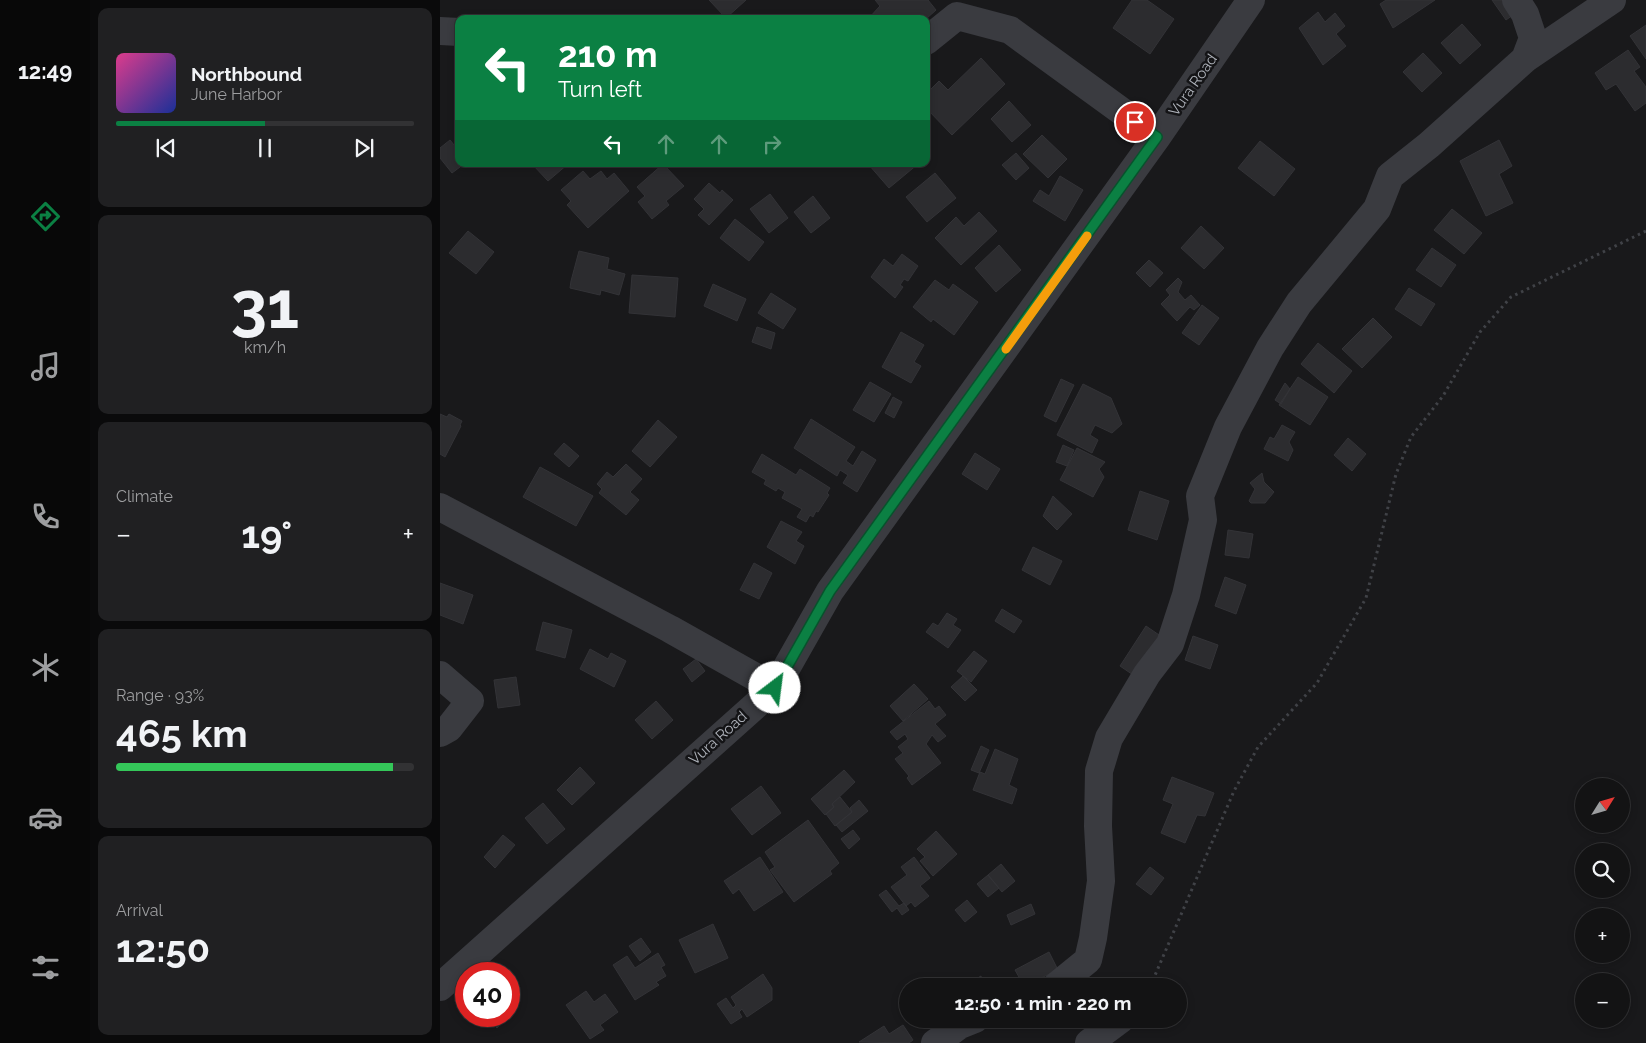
<!DOCTYPE html>
<html lang="en">
<head>
<meta charset="utf-8">
<style>
	body { margin:0; font-family:Raleway,sans-serif; background:#202022; color:#f1f3f6; height:100vh; display:flex; flex-direction:column; font-size:19px; white-space:nowrap }
	* { box-sizing:border-box; margin:0 }
	p { font-size:16px; color:#9d9ea0 }
	.icon { flex:none; width:28px; height:28px; fill:none; stroke:currentColor; stroke-width:2; stroke-linecap:round; stroke-linejoin:round }
	.map { position:relative; flex:1; overflow:hidden }
	.details { display:flex; flex-direction:column; gap:8px; padding:8px; background:#0a0a0b; width:350px }
	.details>* { flex:none }
	.hud { position:absolute; left:15px; top:15px; width:475px; height:152px; border-radius:10px; box-shadow:0 2px 8px #0003,0 0 0 1px #323234; background:#0b8043; color:#fff; overflow:hidden }
	.needle { width:32px; rotate:53deg }
	.fabs { position:absolute; left:1135px; top:778px; display:grid; gap:10px }
	.fabs a { display:grid; place-items:center; width:55px; height:55px; border-radius:50%; background:#131314; box-shadow:0 2px 8px #0003,0 0 0 1px #323234; font-size:25px }
	.speed { position:absolute; left:15px; top:962px; display:flex; gap:10px; font-size:25px; font-weight:700; text-align:center }
	.speed>* { display:grid; place-content:center; width:65px; height:65px; border-radius:50%; background:#131314; box-shadow:0 2px 8px #0003,0 0 0 1px #323234; line-height:1 }
	.speed .limit { border:8px solid #d22; background:#fff; color:#111 }
	.pin { position:absolute; display:grid; place-items:center; width:42px; height:42px; color:#fff; margin:-21px; border:2px solid #fff; border-radius:50%; box-shadow:0 1px 5px #0007 }
	.me { position:absolute; width:55px; margin:-28px; rotate:30deg; stroke-linejoin:round; filter:drop-shadow(0 0 4px #0008) }
	.turn { display:flex; align-items:center; gap:18px; height:105px; padding:0 20px; font-size:22px }
	.turn .icon { width:65px; height:65px; stroke-width:2.5 }
	.turn b { display:block; font-size:35px; line-height:42px }
	.lanes { display:flex; align-items:center; height:48px; padding:0 20px; background:#0003; justify-content:center; gap:25px; direction:ltr }
	.lanes .off { opacity:.35 }
	.big { font-size:38px; font-weight:700; line-height:1.1 }
	.details .widget { flex:1; display:flex; flex-direction:column; justify-content:center; gap:8px; min-width:0; padding:0 18px; border-radius:10px; background:#202022 }
	.details .dial { align-items:center; gap:0 }
	.dial b { font-size:65px; line-height:1 }
	.song { display:flex; align-items:center; gap:15px }
	.cover { width:60px; height:60px; border-radius:8px; background:linear-gradient(135deg,hsl(330 70% 55%),hsl(230 70% 35%)) }
	.played { height:5px; border-radius:2px; background:linear-gradient(90deg,#0b8043 50%,#323234 50%) }
	.keys { display:flex; justify-content:space-around; direction:ltr }
	.heat { display:flex; justify-content:space-between; align-items:center; font-size:28px; direction:ltr }
	.charge { height:8px; border-radius:4px; background:linear-gradient(90deg,#34c759 93%,#323234 0) }
	.trip { position:absolute; left:459px; top:978px; width:288px; height:50px; border-radius:25px; background:#131314; box-shadow:0 2px 8px #0003,0 0 0 1px #323234; font-weight:700; line-height:50px; text-align:center }
	main { display:flex; flex:1; min-height:0 }
	.dock { display:flex; flex-direction:column; width:90px; justify-content:space-around; align-items:center; background:#080808; color:#9d9ea0 }
	.dock .icon { width:35px; height:35px }
	.dock .current { color:#0b8043 }
	.dock b { font-size:22px; color:#f1f3f6 }
	.map>svg:first-child { display:block }
	.building { fill:#2c2c2f; stroke:#333337 }
	.lines { fill:none; stroke-linecap:round; stroke-linejoin:round }
	.path { stroke:#404247; stroke-width:3; stroke-dasharray:2.5 4; stroke-linecap:butt }
	.minor { stroke:#3a3b40; stroke-width:28 }
	.route-casing { stroke:#07532c; stroke-width:12 }
	.route { stroke:#0b8043; stroke-width:9 }
	.slow { stroke:#f59e0b; stroke-width:9 }
	.labels { text-anchor:middle; dominant-baseline:central; stroke-width:5; stroke-linejoin:round; paint-order:stroke }
	.street-label { font-size:15px; fill:#adb1b9; stroke:#141416 }
</style>
</head>
<body>
<main>
<nav class="dock">
<b>12:49</b>
<svg class="icon current" aria-label="directions" viewBox="0 0 24 24"><path d="M12 3l9 9-9 9-9-9zM9 14v-3h6M13 9l2 2-2 2"/></svg>
<svg class="icon" aria-label="music" viewBox="0 0 24 24"><path d="M9 18V5l10-2v13"/><circle cx="6" cy="18" r="3"/><circle cx="16" cy="16" r="3"/></svg>
<svg class="icon" aria-label="phone" viewBox="0 0 24 24"><path d="M5 4h4l2 5-3 2q2 4 5 5l2-3 5 2v4C11 20 4 13 5 4z"/></svg>
<svg class="icon" aria-label="climate" viewBox="0 0 24 24"><path d="M12 3v18M4 7l16 10M4 17L20 7"/></svg>
<svg class="icon" aria-label="car" viewBox="0 0 24 24"><path d="M5 17H2v-5l4-1 3-4h7l3 4 3 1v5h-3M9 17h6M6 11h13"/><circle cx="7" cy="17" r="2"/><circle cx="17" cy="17" r="2"/></svg>
<svg class="icon" aria-label="filters" viewBox="0 0 24 24"><path d="M4 7h16M4 17h16"/><circle cx="9" cy="7" r="2"/><circle cx="15" cy="17" r="2"/></svg>
</nav>
<section class="details">
<div class="widget">
<div class="song"><i class="cover"></i><div><b>Northbound</b><p>June Harbor</p></div></div>
<div class="played"></div>
<div class="keys"><svg class="icon" aria-label="previous" viewBox="0 0 24 24"><path d="M18 5L8 12l10 7zM5 5v14"/></svg><svg class="icon" aria-label="pause" viewBox="0 0 24 24"><path d="M8 5v14M16 5v14"/></svg><svg class="icon" aria-label="next" viewBox="0 0 24 24"><path d="M6 5l10 7-10 7zM19 5v14"/></svg></div>
</div>
<div class="widget dial"><b>31</b><p>km/h</p></div>
<div class="widget"><p>Climate</p>
<div class="heat"><a>−</a><b class="big">19°</b><a>+</a></div>
</div>
<div class="widget"><p>Range · 93%</p><b class="big">465 km</b><div class="charge"></div></div>
<div class="widget"><p>Arrival</p><b class="big">12:50</b></div>
</section>
<div class="map">
<svg width="1206" height="1043" viewBox="0 0 1206 1043">
	<rect width="100%" height="100%" fill="#19191b"/>
	<path class="building" d="M269,0H306L286,18Z
		M435,0H488L496,10L486,19H428L440,6Z
		M692,0H707L734,19L710,54L673,28Z
		M946,0H995L953,28L940,4Z
		M1052,0H1079L1084,7L1066,20Z
		M878,12L885,22L895,13L905,26L896,34L906,46L883,65L859,28Z
		M1022,24L1041,45L1020,64L1001,43Z
		M1206,25V59L1190,36Z
		M1188,50L1200,67L1194,71L1206,87V103L1195,111L1176,84L1166,90L1155,73Z
		M983,53L1002,73L982,92L963,72Z
		M541,58L565,84L512,135L487,109L489,108L486,106V94L499,81L508,90Z
		M569,101L591,125L572,142L551,119Z
		M602,135L627,159L608,178L583,154Z
		M10,140L19,151V164H24L12,173L0,158V148Z
		M1059,140L1072,166L1059,174L1073,203L1046,216L1020,161Z
		M820,141L855,169L834,196L798,168Z
		M576,153L589,168L576,180L562,165Z
		M92,164H128L108,181Z
		M223,164L244,186L226,201L229,205L212,219L198,202L205,196L197,187Z
		M431,164H478L449,188L429,165Z
		M143,171L150,179L161,171L167,179L174,173L189,191L148,228L127,205L131,201L121,190Z
		M495,173L516,198L487,222L466,197Z
		M620,176L643,190L625,221L593,201L600,190L609,196Z
		M269,183L280,193L282,190L293,200L269,225L258,215L264,209L254,199Z
		M330,194L348,218L329,233L310,209Z
		M373,196L390,218L371,233L354,212Z
		M1012,209L1042,233L1024,254L994,230Z
		M539,212L557,231L521,265L495,238L516,217L524,226Z
		M295,219L324,242L309,261L280,238Z
		M761,226L784,248L764,269L741,248Z
		M28,231L54,252L36,274L9,253Z
		M559,245L581,270L556,292L535,268Z
		M992,248L1016,265L1001,287L976,270Z
		M139,251L169,258L167,269L185,274L179,295L161,290L160,295L130,288L131,281Z
		M462,254L478,266L468,281L464,279L460,285L463,287L455,298L431,277L444,259L453,266Z
		M709,260L723,273L710,287L696,273Z
		M192,275L238,278L235,317L189,313Z
		M738,278L742,282L738,292L745,300L751,295L760,305L754,310L750,307L737,321L721,304L730,295L726,290Z
		M495,280L509,290L513,284L538,302L514,335L493,319L491,322L473,307Z
		M273,284L306,299L297,321L264,306Z
		M969,288L995,304L981,326L955,309Z
		M331,293L356,309L343,329L318,313Z
		M762,305L779,318L759,345L742,333Z
		M933,318L952,337L922,368L902,349Z
		M317,327L335,333L331,349L312,342Z
		M461,332L484,345L474,362L481,366L471,383L442,367Z
		M878,343L912,371L894,393L861,364Z
		M858,377L888,397L870,425L839,405Z
		M621,379L634,385L616,422L604,416Z
		M430,382L451,394L434,422L413,410Z
		M845,383L850,389L841,404L835,400Z
		M643,384L671,398L682,424L672,433L655,425L650,435L658,440L652,453L617,435Z
		M453,397L462,402L454,418L445,413Z
		M0,414L7,417L9,414L22,421L20,425L21,426L5,457L0,454Z
		M371,419L415,447L406,461L413,466L422,451L436,460L417,492L403,483L408,475L400,470L397,476L354,448Z
		M218,420L237,437L210,467L192,451Z
		M842,425L855,432L849,442L853,450L848,461L824,449L830,437L834,439Z
		M908,438L926,454L912,471L894,455Z
		M124,443L139,456L129,467L114,454Z
		M623,445L634,450L627,466L616,462Z
		M637,448L665,462L659,469L664,477L653,497L620,480Z
		M535,453L560,469L547,490L522,474Z
		M322,454L356,475L360,469L390,488L387,493L389,495L378,512L376,511L373,517L370,515L366,522L357,517L362,509L342,498L345,492L338,488L336,491L324,484L326,480L312,472Z
		M186,464L202,479L190,492L199,500L186,515L159,493L162,489L157,484L167,472L173,477Z
		M100,467L153,496L136,526L83,497Z
		M822,473L824,482L834,492L825,503H811L809,501L815,489L810,483Z
		M700,491L729,501L717,540L688,530Z
		M613,496L632,514L617,530L603,516Z
		M341,521L362,532L356,541L364,546L355,564L327,547Z
		M788,530L813,534L809,558L785,555Z
		M593,547L622,561L610,585L582,570Z
		M314,563L332,573L319,599L300,590Z
		M785,577L806,585L796,614L775,606Z
		M0,583L33,595L23,624L0,615Z
		M562,609L582,621L574,633L555,621Z
		M507,613L517,619L513,625L521,630L508,648L486,632L493,623L498,626Z
		M103,622L132,630L125,658L96,650Z
		M706,626L725,639L699,679L680,666Z
		M753,636L778,645L770,669L745,660Z
		M150,649L168,659L171,653L186,661L174,687L140,669Z
		M534,651L547,661L531,682L517,671Z
		M256,659L265,671L252,682L243,669Z
		M523,676L537,690L525,701L511,687Z
		M76,677L80,705L58,708L54,680Z
		M474,684L488,699L463,721L450,706Z
		M216,701L233,720L212,739L195,720Z
		M489,701L495,709L499,706L506,715L495,724L506,736L498,742L492,735L486,744L501,763L472,785L467,778L469,776L455,759L463,753L458,747L468,739L465,734L457,740L450,732Z
		M541,746L549,750L539,773L531,770Z
		M555,749L578,759L569,785L577,789L572,804L533,790L540,772L545,774Z
		M140,767L155,783L132,805L117,790Z
		M404,770L415,782L392,804L394,807L385,815L371,799Z
		M732,777L774,793L765,816L757,815L745,843L721,833L733,804L723,800Z
		M321,786L341,813L312,835L291,809Z
		M400,797L412,812L395,826L386,814L394,807L392,804Z
		M419,800L428,811L402,832L396,825L412,812L410,808Z
		M103,803L125,829L107,844L85,818Z
		M368,820L399,863L390,871L392,874L354,902L330,870L335,867L325,852Z
		M413,830L420,839L409,849L401,839Z
		M496,831L517,854L493,876L480,861L485,857L477,849Z
		M63,835L75,845L55,868L44,857Z
		M320,857L343,892L314,911L299,889L293,894L284,881Z
		M474,857L490,878L480,886L489,896L475,907L471,902L466,906L451,887L467,875L461,867Z
		M561,864L575,881L562,892L548,875Z
		M710,867L724,878L711,895L696,884Z
		M548,875L559,888L548,897L537,884Z
		M446,890L459,906L464,903L469,910L462,915L457,908L452,912L439,895Z
		M527,900L537,912L525,922L515,910Z
		M591,904L595,914L571,925L567,915Z
		M273,924L288,958L255,973L239,940Z
		M201,938L211,952L200,961L189,946Z
		M609,952L618,970L584,986L575,970Z
		M218,953L225,965L221,967L226,976L216,982L219,985L195,1000L173,965L187,956L195,968Z
		M323,974L332,988V1000L307,1017L302,1009L299,1012L302,1017L291,1024L277,1004L286,998L293,1008L296,1005L291,997Z
		M541,976L543,986H519L526,985Z
		M146,991L154,1002L165,994L178,1012L160,1025L164,1030L150,1039L126,1005Z
		M45,1016H68L57,1028Z
		M463,1025L473,1040L469,1043L419,1042L444,1026L449,1034Z"/>
	<g class="lines">
		<path class="path" d="M709,986L713,980L794,791L818,747L877,683L926,598L956,474L971,437L1003,396L1040,332L1071,297L1206,231"/>
		<path class="minor" d="M0,31L19,32
			M486,41L517,16L570,30L717,137
			M1085,59L1172,0
			M0,507L230,629L335,688
			M0,675L30,701L9,728L0,733
			M616,986L648,960L653,938L661,881L658,826L659,771L669,738L707,674L730,644L746,595L763,520L760,496L788,427L830,348L859,303L937,209L950,176L989,145L1085,59L1093,38L1085,14L1076,0
			M0,987L335,688L390,591L717,137L811,0
			M495,1043L520,1025L535,1019
			M649,1043L681,1019"/>
	</g>
	<g class="lines">
		<g class="route-casing">
			<path id="route" d="M335,688L390,591L717,137L695,122"/>
		</g>
		<use href="#route" class="route"/>
		<path class="slow" d="M566,349L647,236"/>
	</g>
	<g class="labels">
		<g class="street-label">
			<text transform="translate(753 85) rotate(-55)">Vura Road</text>
			<text transform="translate(278 738) rotate(-42)">Vura Road</text>
		</g>
	</g>
</svg>
<div class="fabs">
<a><svg class="needle" viewBox="-14 -14 28 28"><path d="M0-13l5 13h-10z" fill="#e53935"/><path d="M0 13l5-13h-10z" fill="#9d9ea0"/></svg></a>
<a><svg class="icon" aria-label="search" viewBox="0 0 24 24"><circle cx="10" cy="10" r="6"/><path d="M15 15l6 6"/></svg></a>
<a>+</a>
<a>−</a>
</div>
<div class="speed"><div class="limit">40</div></div>
<div class="pin" style="left:695px;top:122px;background:#d93025"><svg class="icon" aria-label="arrive" viewBox="0 0 24 24"><path d="M6 21V4h12l-3 4 3 4H6"/></svg></div>
<svg class="me" style="left:335px;top:688px" viewBox="-20 -20 40 40"><circle r="19" fill="#fff"/><path d="M0-13L10 11 0 6-10 11z" fill="#0b8043"/></svg>
<div class="trip">12:50 · 1 min · 220 m</div>
<div class="hud">
<div class="turn"><svg class="icon" aria-label="left" viewBox="0 0 24 24"><path d="M17 20v-9H6M10 6l-5 5 5 5"/></svg><div><b>210 m</b>Turn left</div></div>
<div class="lanes"><svg class="icon" aria-label="left" viewBox="0 0 24 24"><path d="M17 20v-9H6M10 6l-5 5 5 5"/></svg><svg class="icon off" aria-label="ahead" viewBox="0 0 24 24"><path d="M12 20V5M6 11l6-6 6 6"/></svg><svg class="icon off" aria-label="ahead" viewBox="0 0 24 24"><path d="M12 20V5M6 11l6-6 6 6"/></svg><svg class="icon off" aria-label="right" viewBox="0 0 24 24"><path d="M7 20v-9h11M14 6l5 5-5 5"/></svg></div>
</div>
</div>
</main>
</body>
</html>
